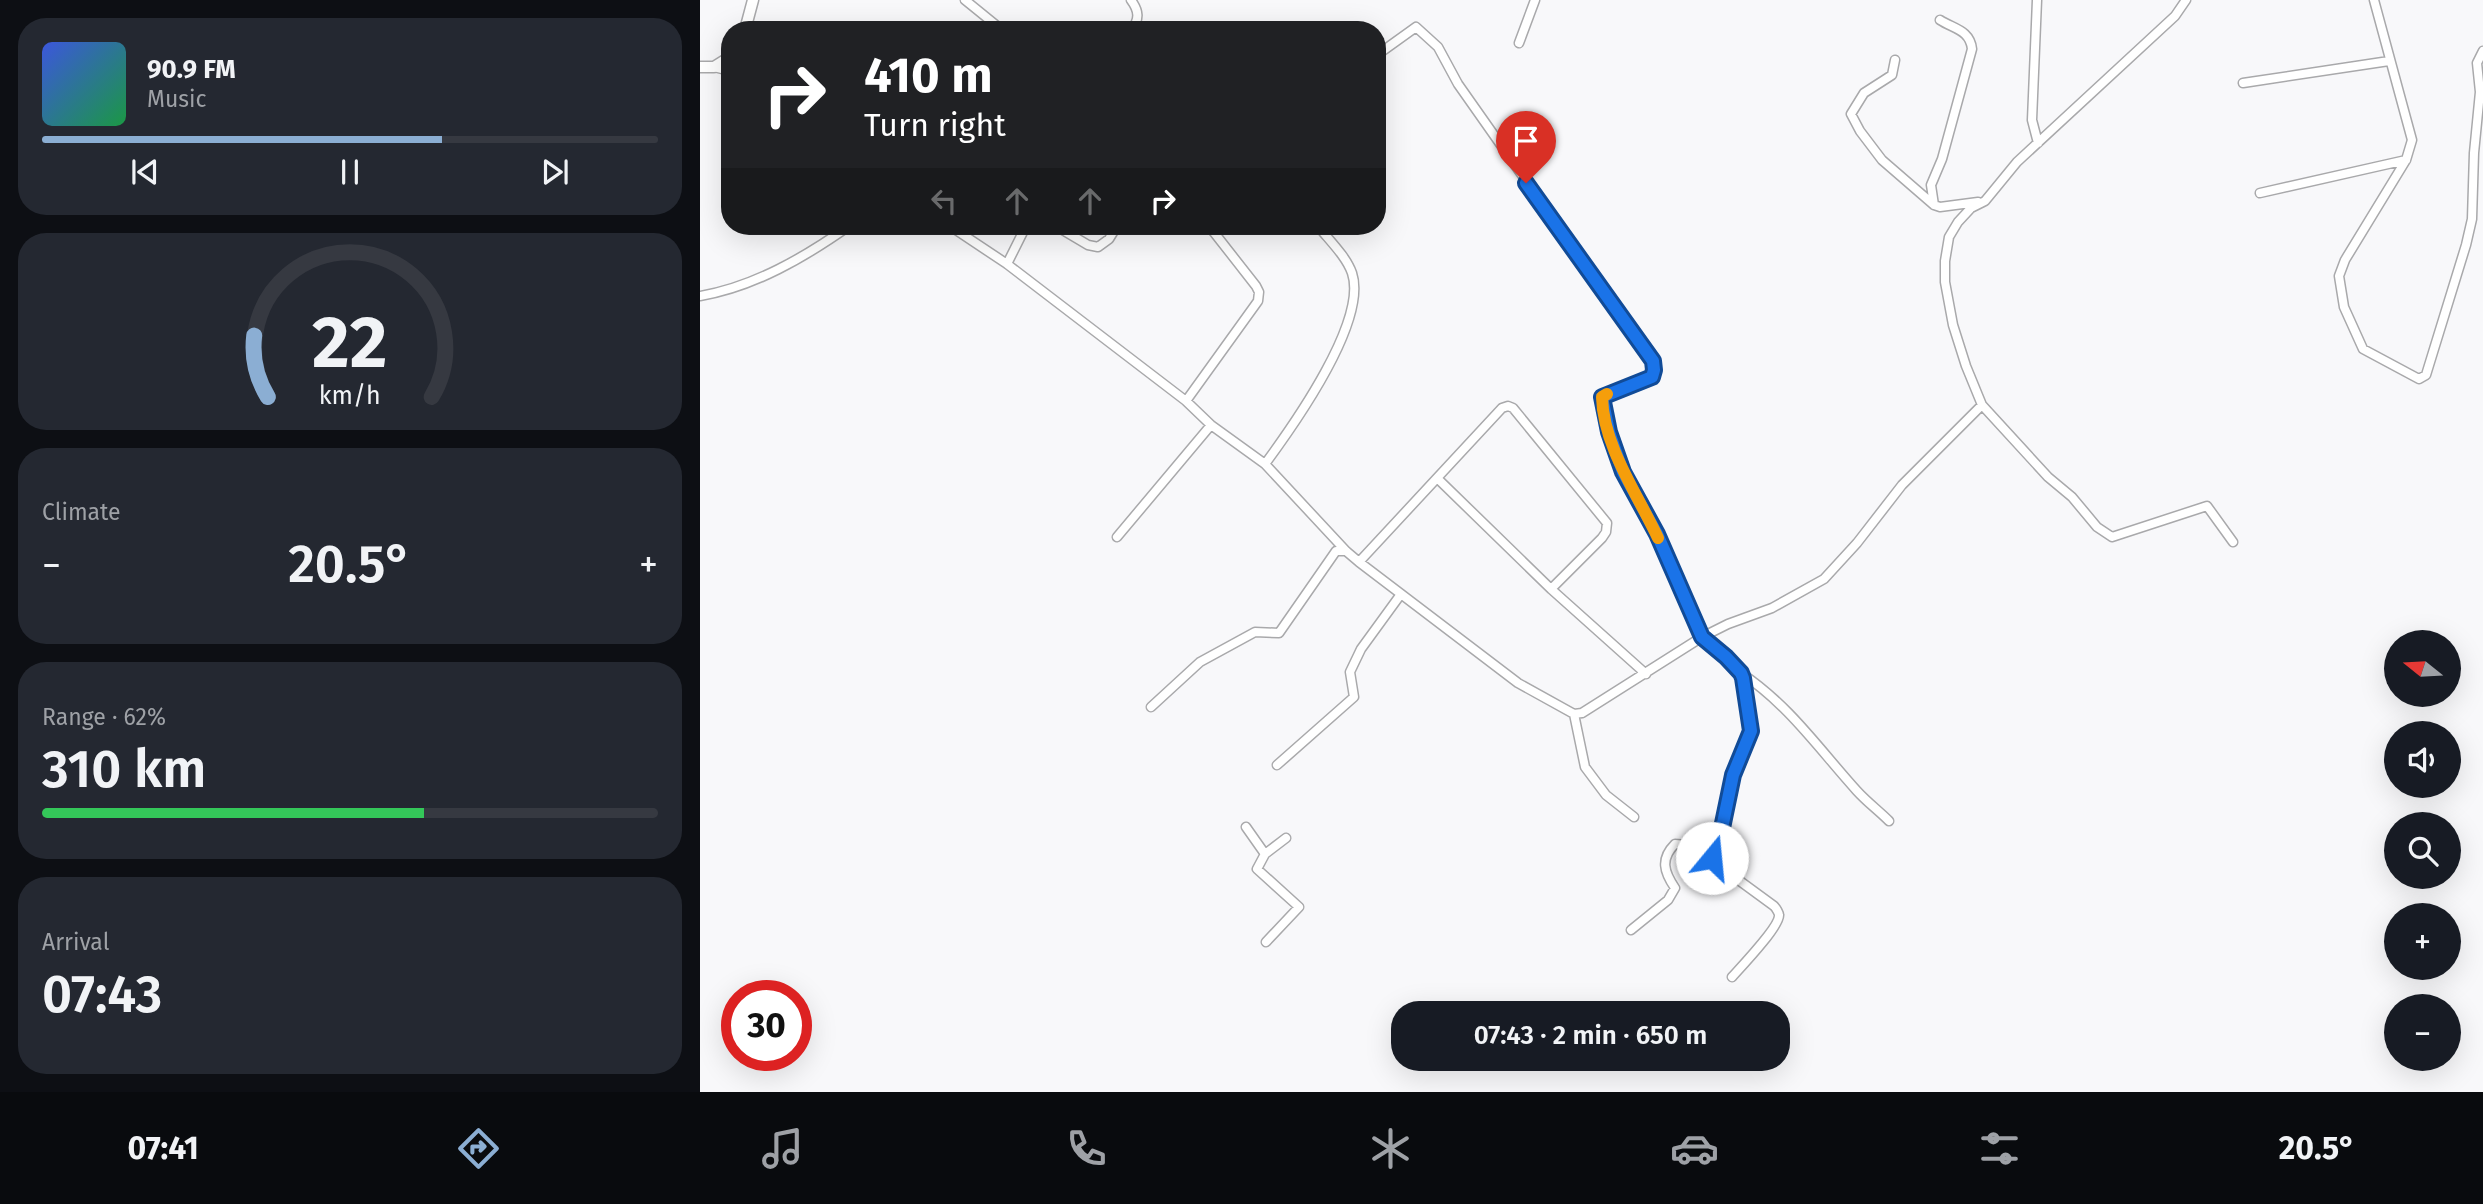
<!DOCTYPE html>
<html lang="en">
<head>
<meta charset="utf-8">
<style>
	body { margin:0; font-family:"Fira Sans",sans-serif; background:#242831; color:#f1f3f6; height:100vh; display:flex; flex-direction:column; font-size:26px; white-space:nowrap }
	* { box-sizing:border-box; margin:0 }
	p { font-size:23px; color:#9ea1a6 }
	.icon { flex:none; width:38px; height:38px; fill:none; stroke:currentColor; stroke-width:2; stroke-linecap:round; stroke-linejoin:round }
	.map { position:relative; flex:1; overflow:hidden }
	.details { display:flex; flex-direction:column; gap:18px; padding:18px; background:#0d0f14; width:700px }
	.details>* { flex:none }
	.top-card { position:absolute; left:21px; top:21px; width:665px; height:214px; border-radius:28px; box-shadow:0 7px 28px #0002; background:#202124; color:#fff; overflow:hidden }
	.needle { width:46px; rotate:288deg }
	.tools { position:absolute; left:1684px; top:630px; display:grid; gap:14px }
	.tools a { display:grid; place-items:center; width:77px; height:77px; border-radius:50%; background:#171b24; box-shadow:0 7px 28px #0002; font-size:35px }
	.speed { position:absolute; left:21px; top:980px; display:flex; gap:14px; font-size:35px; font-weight:700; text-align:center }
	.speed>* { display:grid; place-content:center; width:91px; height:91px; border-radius:50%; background:#171b24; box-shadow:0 7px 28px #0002; line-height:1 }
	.speed .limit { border:10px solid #d22; background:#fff; color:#111 }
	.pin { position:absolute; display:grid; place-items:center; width:60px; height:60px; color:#fff; margin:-72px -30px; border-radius:50% 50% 50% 0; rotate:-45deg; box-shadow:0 0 7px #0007 }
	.pin .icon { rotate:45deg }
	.me { position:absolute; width:77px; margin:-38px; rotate:17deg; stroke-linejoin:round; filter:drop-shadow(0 0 5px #0008) }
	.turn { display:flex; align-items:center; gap:24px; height:147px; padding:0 28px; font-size:32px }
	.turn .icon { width:91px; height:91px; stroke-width:2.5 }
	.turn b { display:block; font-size:49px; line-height:60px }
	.lanes { display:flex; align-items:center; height:66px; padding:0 28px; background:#0003; justify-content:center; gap:35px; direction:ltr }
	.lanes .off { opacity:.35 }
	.big { font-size:52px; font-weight:600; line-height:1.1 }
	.details .widget { flex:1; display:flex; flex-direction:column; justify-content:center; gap:10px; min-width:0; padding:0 24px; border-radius:28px; background:#242831 }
	.details .dial { align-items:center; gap:0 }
	.dial svg { height:182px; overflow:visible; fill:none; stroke:#363941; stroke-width:7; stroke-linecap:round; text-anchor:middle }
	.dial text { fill:#f1f3f6; stroke:none }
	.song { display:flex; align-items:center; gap:21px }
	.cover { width:84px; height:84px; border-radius:10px; background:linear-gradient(135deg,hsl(230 70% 55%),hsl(140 70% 35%)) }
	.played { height:7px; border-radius:4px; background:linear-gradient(90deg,#8baed3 65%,#363941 65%) }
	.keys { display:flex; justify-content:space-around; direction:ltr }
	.heat { display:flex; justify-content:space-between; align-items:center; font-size:38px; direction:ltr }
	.charge { height:10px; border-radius:5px; background:linear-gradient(90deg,#34c759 62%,#363941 0) }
	.trip { position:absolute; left:691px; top:1001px; width:399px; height:70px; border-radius:28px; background:#171b24; box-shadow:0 7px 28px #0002; font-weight:600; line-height:70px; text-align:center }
	.tabs { display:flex; height:112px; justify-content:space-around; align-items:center; background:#090b0e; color:#9ea1a6 }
	.tabs .icon { width:49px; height:49px }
	.tabs .current { color:#8baed3 }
	.tabs b { font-size:32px; color:#f1f3f6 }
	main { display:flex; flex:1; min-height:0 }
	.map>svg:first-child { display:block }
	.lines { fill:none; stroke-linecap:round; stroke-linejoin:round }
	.minor-casing { stroke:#a9a9ab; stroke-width:11 }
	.tertiary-casing { stroke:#a9a9ab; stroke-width:13 }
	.minor { stroke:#fff; stroke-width:8 }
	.tertiary { stroke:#fff; stroke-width:10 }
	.route-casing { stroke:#114b97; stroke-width:18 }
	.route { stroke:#1a73e8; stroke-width:12 }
	.slow { stroke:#f59e0b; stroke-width:12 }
</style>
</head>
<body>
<main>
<section class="details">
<div class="widget">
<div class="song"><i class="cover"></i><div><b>90.9 FM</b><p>Music</p></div></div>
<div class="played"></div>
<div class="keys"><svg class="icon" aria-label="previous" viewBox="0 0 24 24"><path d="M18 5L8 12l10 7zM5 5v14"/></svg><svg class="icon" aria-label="pause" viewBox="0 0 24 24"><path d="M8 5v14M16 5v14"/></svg><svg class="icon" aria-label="next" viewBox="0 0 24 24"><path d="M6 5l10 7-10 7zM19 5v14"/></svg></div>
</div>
<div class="widget dial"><svg viewBox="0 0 100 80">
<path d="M14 69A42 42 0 1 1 86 69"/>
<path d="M14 69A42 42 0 0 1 8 42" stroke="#8baed3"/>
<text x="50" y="56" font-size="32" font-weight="700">22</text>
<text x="50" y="72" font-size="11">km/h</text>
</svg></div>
<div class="widget"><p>Climate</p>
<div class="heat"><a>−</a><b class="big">20.5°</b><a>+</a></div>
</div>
<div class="widget"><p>Range · 62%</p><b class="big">310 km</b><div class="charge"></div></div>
<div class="widget"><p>Arrival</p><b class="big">07:43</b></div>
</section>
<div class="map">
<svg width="1783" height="1092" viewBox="0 0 1783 1092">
	<rect width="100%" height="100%" fill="#f8f8fa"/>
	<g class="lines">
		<g class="minor-casing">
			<path id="minor" d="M265,0L302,30
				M431,0C439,11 440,19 431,30
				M1337,0L1332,120L1338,143
				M1486,0L1475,16L1317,162L1285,201L1271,208L1258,222L1249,237L1245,261V282L1253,325L1266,366L1282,405L1348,477L1372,497L1397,527L1412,537L1507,506L1533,542
				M1674,0L1712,140L1706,160L1645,260L1639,276L1644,307L1663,349L1719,379L1726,375L1766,245L1772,219L1774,153L1780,92L1777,63L1783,51
				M819,43L835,0
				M677,55L716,27L738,47L758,84L953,361L954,370L952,377L907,393L902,397V401L923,472L947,514L1002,637L1026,657L1041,673L1043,678L1051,731L1033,775L1022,828L1012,858
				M1195,60L1192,75L1164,93L1151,114L1160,131L1182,160L1234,205L1240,207L1278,202
				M14,67L30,71
				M1543,83L1689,61
				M1560,193L1706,160
				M1234,205L1231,185L1242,159L1272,49C1270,30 1254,29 1240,20
				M250,226L307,264L486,401L511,425L565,464L646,551L659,562L818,683L874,714L882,713L1002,637L1028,624L1072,608L1124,579L1157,543L1202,485L1282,405
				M356,226L388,245L398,247L409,239L417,226
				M307,264L326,226
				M0,296C54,287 105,257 149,226
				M486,401L558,301L559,292L556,286L509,226
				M565,464C593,426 668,321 652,273C646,256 629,240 618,226
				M737,478L851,589L946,674
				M417,537L511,425
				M659,562L802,408L808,406L813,408L907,523L906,532L902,538L851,589
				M1041,673C1089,705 1119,749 1157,791C1167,802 1179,811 1189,821
				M451,707L500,662L555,632L579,633L636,551H646
				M874,714L885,767L906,795L934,817
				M577,765L654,697L650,672L661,649L701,594
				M546,827L565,854
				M931,930L968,900L975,888C964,872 960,859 975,844C990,844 1009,854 1018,865L1074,906C1076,908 1079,913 1079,915C1080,926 1041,967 1032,977
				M566,942L599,907L557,869L565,854L586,838"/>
		</g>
		<g class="tertiary-casing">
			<path id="tertiary" d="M45,30L53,0
				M0,67H14L30,57"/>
		</g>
		<use href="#minor" class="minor"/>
		<use href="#tertiary" class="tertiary"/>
	</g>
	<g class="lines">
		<g class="route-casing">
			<path id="route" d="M826,183L953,361L954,370L952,377L902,397L909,432L923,472L957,534L1002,637L1026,657L1041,673L1043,678L1051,731L1033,775L1022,828L1012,858"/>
		</g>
		<use href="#route" class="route"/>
		<path class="slow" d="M907,394L902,397C903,446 938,495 958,538"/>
	</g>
</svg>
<div class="tools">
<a><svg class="needle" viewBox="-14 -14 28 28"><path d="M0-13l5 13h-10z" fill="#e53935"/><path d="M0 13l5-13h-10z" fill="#9ea1a6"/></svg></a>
<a><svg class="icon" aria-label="sound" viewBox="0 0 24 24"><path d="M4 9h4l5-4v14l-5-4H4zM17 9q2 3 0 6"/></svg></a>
<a><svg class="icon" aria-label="search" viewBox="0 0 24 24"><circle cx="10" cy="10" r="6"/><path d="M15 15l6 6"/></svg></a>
<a>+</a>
<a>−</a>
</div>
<div class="speed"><div class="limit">30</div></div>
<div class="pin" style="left:826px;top:183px;background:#d93025"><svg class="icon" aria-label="arrive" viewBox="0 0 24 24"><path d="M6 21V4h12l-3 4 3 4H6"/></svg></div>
<svg class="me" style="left:1012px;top:858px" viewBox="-20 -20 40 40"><circle r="19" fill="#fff"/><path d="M0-13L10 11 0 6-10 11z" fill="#1a73e8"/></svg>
<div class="trip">07:43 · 2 min · 650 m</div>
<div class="top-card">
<div class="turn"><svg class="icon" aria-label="right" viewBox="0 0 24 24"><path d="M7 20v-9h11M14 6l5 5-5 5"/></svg><div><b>410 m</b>Turn right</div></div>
<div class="lanes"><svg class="icon off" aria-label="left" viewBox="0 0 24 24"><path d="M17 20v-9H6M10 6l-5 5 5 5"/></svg><svg class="icon off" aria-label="ahead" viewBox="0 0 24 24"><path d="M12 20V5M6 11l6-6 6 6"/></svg><svg class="icon off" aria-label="ahead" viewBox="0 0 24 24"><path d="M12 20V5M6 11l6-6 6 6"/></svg><svg class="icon" aria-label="right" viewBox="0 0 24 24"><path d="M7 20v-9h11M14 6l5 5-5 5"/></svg></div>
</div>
</div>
</main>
<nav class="tabs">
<b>07:41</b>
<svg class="icon current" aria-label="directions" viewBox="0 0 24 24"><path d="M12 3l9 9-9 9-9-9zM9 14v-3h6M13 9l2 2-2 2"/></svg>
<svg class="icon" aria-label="music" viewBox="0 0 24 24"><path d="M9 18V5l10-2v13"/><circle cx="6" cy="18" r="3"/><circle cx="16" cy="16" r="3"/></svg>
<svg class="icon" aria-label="phone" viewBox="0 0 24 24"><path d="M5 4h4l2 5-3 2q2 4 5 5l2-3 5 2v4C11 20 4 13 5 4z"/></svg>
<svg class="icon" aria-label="climate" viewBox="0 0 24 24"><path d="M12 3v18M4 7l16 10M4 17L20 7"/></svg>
<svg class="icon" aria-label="car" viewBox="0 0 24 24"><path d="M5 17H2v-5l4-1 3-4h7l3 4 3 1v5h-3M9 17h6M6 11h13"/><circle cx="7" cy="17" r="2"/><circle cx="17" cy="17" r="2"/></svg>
<svg class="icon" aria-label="filters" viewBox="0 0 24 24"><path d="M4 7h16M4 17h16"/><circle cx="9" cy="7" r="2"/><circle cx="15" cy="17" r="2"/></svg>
<b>20.5°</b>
</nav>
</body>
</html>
